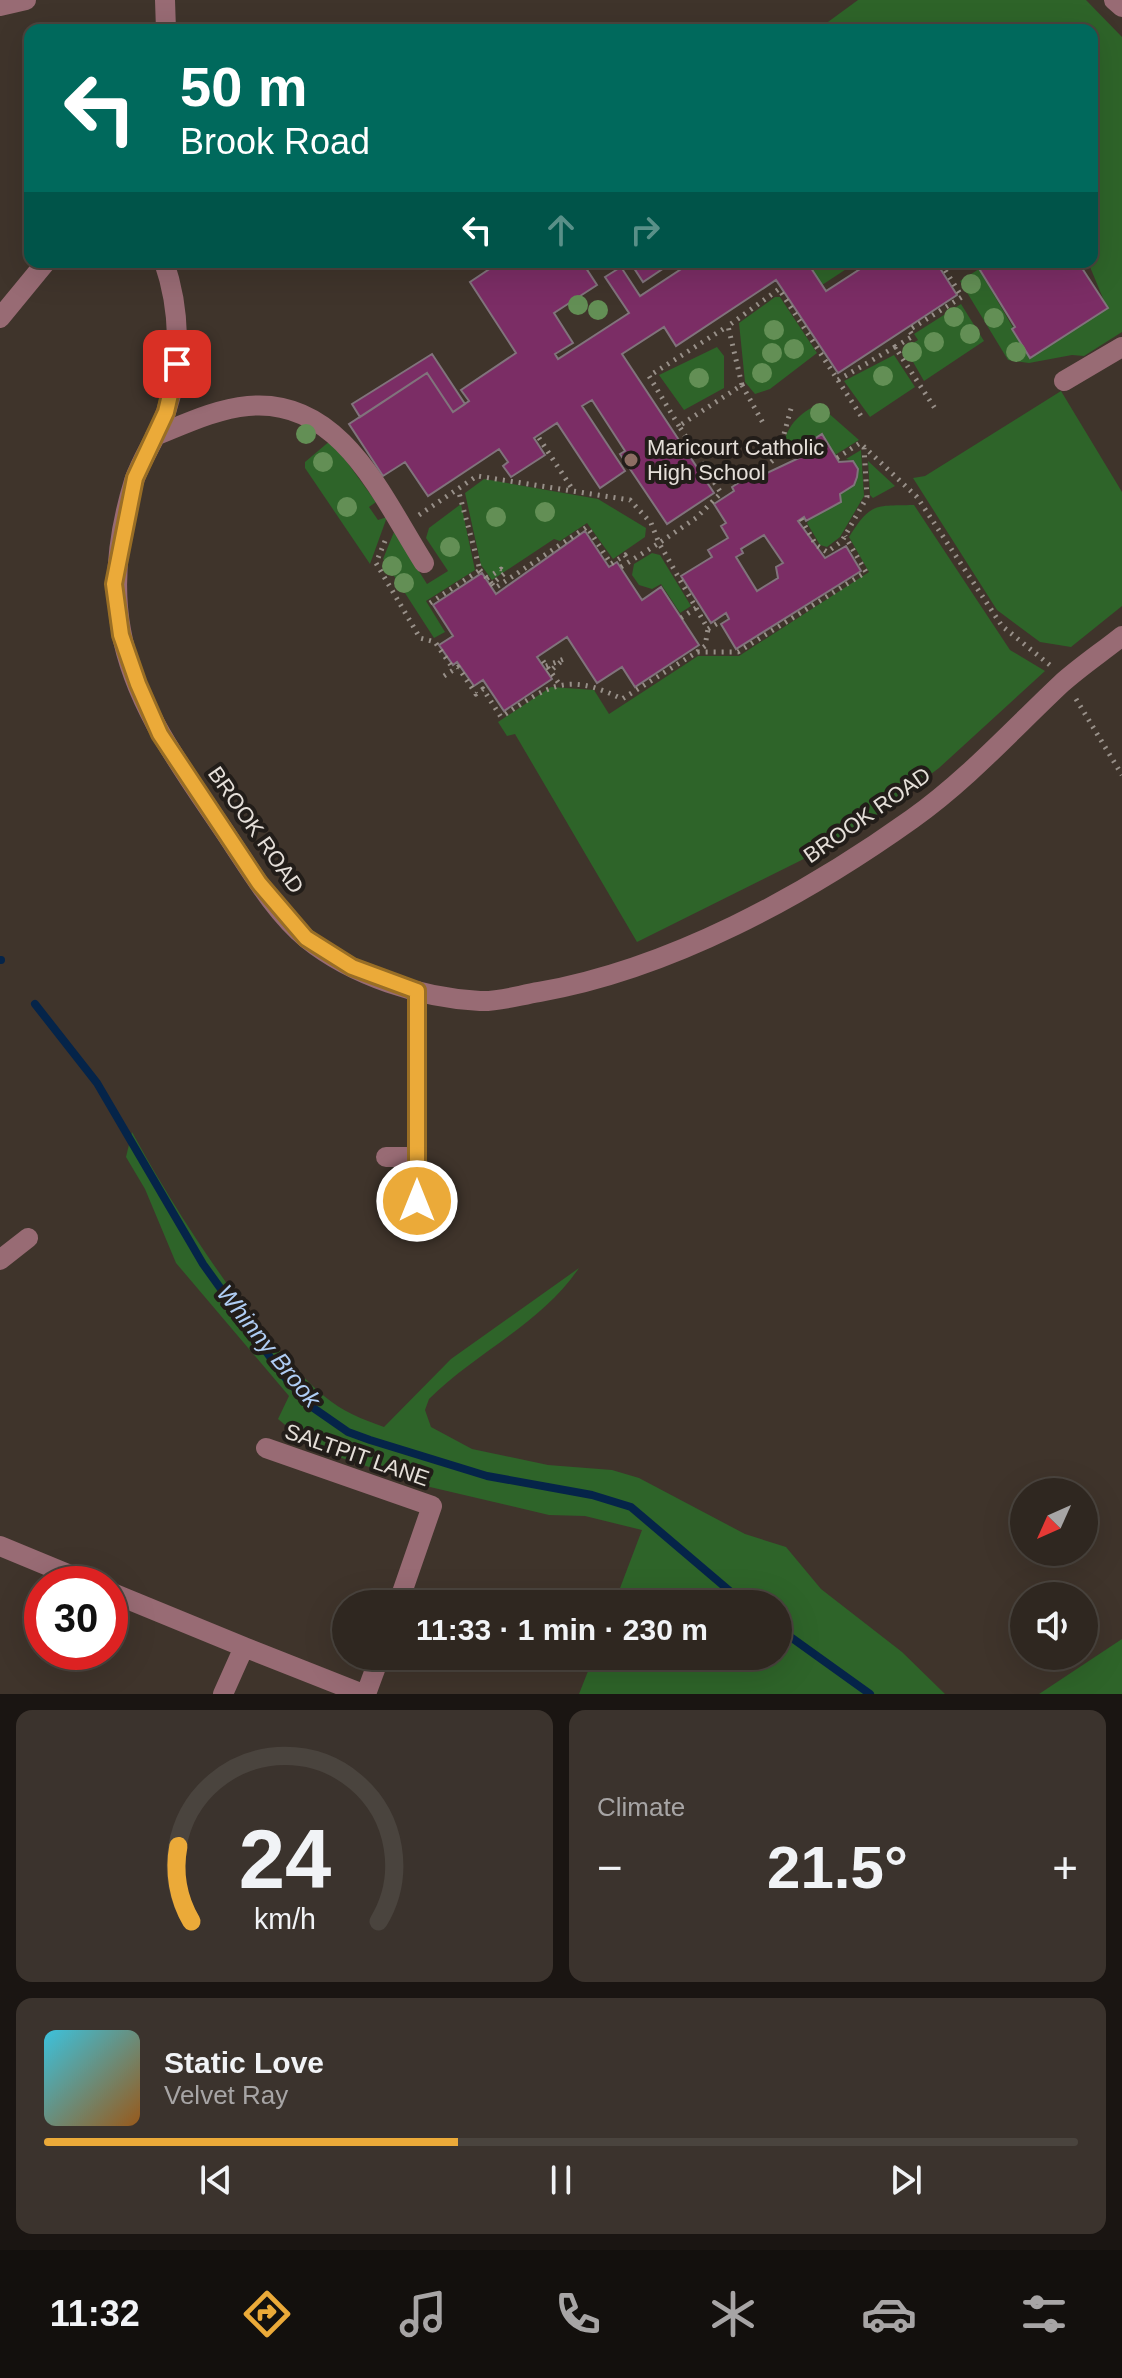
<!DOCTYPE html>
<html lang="en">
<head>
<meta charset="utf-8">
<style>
	body { margin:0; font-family:Helvetica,sans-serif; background:#3b332d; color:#f1f3f6; height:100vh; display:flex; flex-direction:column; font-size:30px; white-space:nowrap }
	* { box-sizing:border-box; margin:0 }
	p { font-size:26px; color:#a7a5a5 }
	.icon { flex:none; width:44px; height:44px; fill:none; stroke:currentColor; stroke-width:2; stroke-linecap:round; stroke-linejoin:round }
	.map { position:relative; height:1694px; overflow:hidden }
	.details { display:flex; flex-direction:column; gap:16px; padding:16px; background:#1a1512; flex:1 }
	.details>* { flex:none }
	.banner { position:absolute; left:24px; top:24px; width:1074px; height:244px; border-radius:16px; box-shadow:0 8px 32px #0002,0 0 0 2px #4a443e; background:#00695c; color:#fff; overflow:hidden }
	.needle { width:52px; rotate:225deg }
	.fabs { position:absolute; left:1010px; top:1478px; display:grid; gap:16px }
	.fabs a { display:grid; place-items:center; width:88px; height:88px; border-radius:50%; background:#2f2720; box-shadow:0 8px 32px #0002,0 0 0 2px #4a443e; font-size:40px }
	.speed { position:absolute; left:24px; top:1566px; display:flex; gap:16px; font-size:40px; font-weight:700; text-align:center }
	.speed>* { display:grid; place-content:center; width:104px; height:104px; border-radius:50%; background:#2f2720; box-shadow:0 8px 32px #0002,0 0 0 2px #4a443e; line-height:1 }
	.speed .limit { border:12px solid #d22; background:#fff; color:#111 }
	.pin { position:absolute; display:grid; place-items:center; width:68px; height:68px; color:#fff; margin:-34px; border-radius:16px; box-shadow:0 4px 12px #0006 }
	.me { position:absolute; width:88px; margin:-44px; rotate:0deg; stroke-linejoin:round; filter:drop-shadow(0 0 6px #0008) }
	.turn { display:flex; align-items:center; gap:28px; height:168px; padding:0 24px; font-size:36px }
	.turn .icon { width:104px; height:104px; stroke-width:2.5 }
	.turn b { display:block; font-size:56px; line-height:68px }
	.lanes { display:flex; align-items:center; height:76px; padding:0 24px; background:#0003; justify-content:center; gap:40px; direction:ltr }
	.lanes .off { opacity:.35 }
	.big { font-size:60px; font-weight:800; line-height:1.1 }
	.details .tile { flex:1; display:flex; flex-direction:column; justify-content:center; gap:12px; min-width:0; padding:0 28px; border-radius:16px; background:#3b332d }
	.details .dial { align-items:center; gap:0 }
	.dial svg { height:208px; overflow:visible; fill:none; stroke:#4a443e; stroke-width:7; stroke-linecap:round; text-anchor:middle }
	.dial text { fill:#f1f3f6; stroke:none }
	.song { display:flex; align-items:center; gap:24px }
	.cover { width:96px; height:96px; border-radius:12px; background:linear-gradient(135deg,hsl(190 70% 55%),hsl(30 70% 35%)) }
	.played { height:8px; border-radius:4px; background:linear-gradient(90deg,#ebaa39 40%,#4a443e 40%) }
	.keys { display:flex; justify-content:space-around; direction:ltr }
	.heat { display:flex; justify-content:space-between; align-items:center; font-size:44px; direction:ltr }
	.details .tiles { flex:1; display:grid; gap:16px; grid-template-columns:1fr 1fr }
	.tile:last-child { grid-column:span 2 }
	.trip { position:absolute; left:332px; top:1590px; width:460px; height:80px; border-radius:40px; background:#2f2720; box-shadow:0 8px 32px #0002,0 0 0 2px #4a443e; font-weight:800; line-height:80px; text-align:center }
	.tab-bar { display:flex; height:128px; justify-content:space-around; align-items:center; background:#13100d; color:#a7a5a5 }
	.tab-bar .icon { width:56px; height:56px }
	.tab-bar .current { color:#ebaa39 }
	.tab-bar b { font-size:36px; color:#f1f3f6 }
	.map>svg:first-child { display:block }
	.green { fill:#2e6429 }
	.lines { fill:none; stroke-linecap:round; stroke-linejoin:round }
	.stream { stroke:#052449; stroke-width:8 }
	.building { fill:#7b2d65; stroke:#81737c; stroke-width:2; fill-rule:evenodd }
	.path { stroke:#989089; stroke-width:5; stroke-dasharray:2 6; stroke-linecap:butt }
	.minor { stroke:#986b74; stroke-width:20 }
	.tree { fill:#638f55 }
	.route-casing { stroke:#996e25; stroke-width:20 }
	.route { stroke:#ebaa39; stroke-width:14 }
	.education-dot { fill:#8d6e63; stroke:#221d19; stroke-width:3 }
	.labels { text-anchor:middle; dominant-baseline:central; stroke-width:8; stroke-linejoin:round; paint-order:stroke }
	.poi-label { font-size:22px; fill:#e5dfd9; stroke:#221d19; text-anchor:start }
	.street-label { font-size:22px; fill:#e5dfd9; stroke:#221d19 }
	.water-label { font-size:24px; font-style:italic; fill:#afcdf4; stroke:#221d19 }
</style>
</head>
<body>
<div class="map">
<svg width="1122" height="1694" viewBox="0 0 1122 1694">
	<rect width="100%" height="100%" fill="#3f342b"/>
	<path class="green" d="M858,0H1086L1122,37V332L1084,356L1072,355L1029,363L1008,360L960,281L979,269L1030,357L1107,308L1088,262H1092V30H817Z
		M817,262H857L822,285L810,267Z
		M775,297H780L817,353L770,389L755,394L745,382L739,323Z
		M961,304L984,341L924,381L905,348L918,340L914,334Z
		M717,347L724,356V388L684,410L659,375Z
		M894,355L915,387L870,417L844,381Z
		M1061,391L1122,492V606L1071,647L1040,642L997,610L913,478L925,476Z
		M818,404L859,440L835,455L822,434L785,453C781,431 798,414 818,404Z
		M331,440L376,502L369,507L378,520L387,517L370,564L305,468V462Z
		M861,450L864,496L840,537L827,547L820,545L807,523L815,514L840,502V494L854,485L858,469L853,461L846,459Z
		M868,461L895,486L873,498L870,495Z
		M484,479L598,499L646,528L645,537L613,559L587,523L560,541L554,539L492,580L481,565L465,493Z
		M461,504L475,570L426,601L445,632L434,638L383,559L394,532L427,584L448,571L426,538L429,528Z
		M914,505L1010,650L1045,671L939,768L846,838L637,942L515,734L507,736L498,722L551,687L594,690L609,714L698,656H739L869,572L849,537C871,502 875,506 914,505Z
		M652,553L660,555L691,606L680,613L661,584L652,589L639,585L632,575L634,564Z
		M132,1132C175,1211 256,1338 324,1396C343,1412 362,1419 384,1427L451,1359L579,1268C541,1324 476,1352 429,1399L425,1410L431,1427L472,1449L548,1465L612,1470L639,1478L745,1534L786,1547L821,1589L902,1652L945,1694H579L594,1656H778V1604H614L642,1530L585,1516L549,1515L430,1487L314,1449L278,1419L289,1396L176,1263L145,1189L126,1157Z
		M1122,1639V1694H1039Z"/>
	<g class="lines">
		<path class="stream" d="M0,960H1
			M35,1004L97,1083L203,1264L283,1375L312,1407L348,1432L370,1440L487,1476L592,1495L631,1507L745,1604
			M778,1628L870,1694"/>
	</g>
	<path class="building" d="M500,262H562L565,266L582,262L597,285L554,313L573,343L555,354L558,359L629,313L605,277L621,267L640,296L692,262H807L826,291L871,262H936L957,295L838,373L776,280L676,346L664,327L622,354L714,493L667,524L620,454L625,451L592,400L582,406L625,471L600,488L557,423L534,438L545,455L511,477L503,466L508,462L499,449L428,496L405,462L383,476L349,424L427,373L453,412L469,401L461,390L516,353L470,282Z
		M630,262H673L643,282Z
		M975,262H1078L1108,308L1030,358L1012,329L1015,327Z
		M432,354L465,404L453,412L427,373L360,417L352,404Z
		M822,434L839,462L853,461L858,469L857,477L854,485L840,494L841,502L806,521L804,517L798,521L825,558L846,546L861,571L736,649L721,624L729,619L726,613L711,623L681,576L712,557L708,550L728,538L721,526L726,523L714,504L734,491L732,487L762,468L765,474L801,457L797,450ZM764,535L783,563L776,567L778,578L757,591L736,557L743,553L741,549Z
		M585,531L609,567L617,562L642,600L661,587L699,645L635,687L622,667L597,683L567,637L537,657L552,679L504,711L483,680L474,686L457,662L453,665L439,645L453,636L433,605L482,573L496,594Z"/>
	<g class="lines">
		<path class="path" d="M895,347L913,336L909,330L962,297L940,262
			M838,380L895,347L936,410
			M742,385L763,423
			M679,426L649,376L728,326
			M539,438L573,490
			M837,458L860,443L917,497L1002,626L1051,666
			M765,467L778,456L792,405
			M419,515L477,476L630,500L651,523L659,543L696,518L721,493L679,426L742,385L728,326L779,289L863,419
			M801,519L816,545L827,552L842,541L867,497L864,448
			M385,541L376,563L420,638L435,642L454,670
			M621,567L659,543L708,629L718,623
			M480,570L492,584L505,573L501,569L486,579
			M492,584L495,588L587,527L611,564L625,555L629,561
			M430,603L480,570L458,489
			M681,618L696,608
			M697,652L705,646L708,629
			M543,661L560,685
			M546,666L564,659L548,673
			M444,676L458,667L476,694L483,689L501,717C549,686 566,671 622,699L697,652H738L866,572L845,536
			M1076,699L1122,775"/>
		<path class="minor" d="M165,0L166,30
			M1114,0L1122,7
			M0,6L26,0
			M164,262C180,308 182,365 166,412C158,436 142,457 134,481C119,530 112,580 121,630C135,711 191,780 234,846C255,878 278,915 307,939C353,976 421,998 480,1001C499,1002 520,995 539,992C670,969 804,896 912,819C967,780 1013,729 1062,683C1081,666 1102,652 1122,636
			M0,318L46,262
			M1064,381L1122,347
			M155,436C185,424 216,409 248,406C341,397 382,497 424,563
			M417,991V1201
			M386,1157H417
			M0,1260L28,1238
			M266,1448L432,1506L398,1604
			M0,1546L92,1584
			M110,1592L244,1647
			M223,1694L244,1647L363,1694
			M366,1694L380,1656"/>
	</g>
	<g class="tree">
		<circle cx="971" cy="284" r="10"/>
		<circle cx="578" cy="305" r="10"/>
		<circle cx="598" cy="310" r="10"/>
		<circle cx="954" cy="317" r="10"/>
		<circle cx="994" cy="318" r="10"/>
		<circle cx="774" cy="330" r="10"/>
		<circle cx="970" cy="334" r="10"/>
		<circle cx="934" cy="342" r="10"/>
		<circle cx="794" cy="349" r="10"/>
		<circle cx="912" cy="352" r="10"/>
		<circle cx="1016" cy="352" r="10"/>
		<circle cx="772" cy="353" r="10"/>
		<circle cx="762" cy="373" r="10"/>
		<circle cx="883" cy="376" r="10"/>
		<circle cx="699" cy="378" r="10"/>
		<circle cx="820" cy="413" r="10"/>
		<circle cx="306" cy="434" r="10"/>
		<circle cx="323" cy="462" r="10"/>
		<circle cx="347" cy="507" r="10"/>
		<circle cx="545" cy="512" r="10"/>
		<circle cx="496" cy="517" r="10"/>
		<circle cx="450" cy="547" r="10"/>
		<circle cx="392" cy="566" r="10"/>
		<circle cx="404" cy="583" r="10"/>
	</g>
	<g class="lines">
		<g class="route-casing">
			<path id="route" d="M177,364L166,412L135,478L114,584L121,635L138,684L160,734L259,883L306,938L352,967L417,991V1201"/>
		</g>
		<use href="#route" class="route"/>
	</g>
	<circle class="education-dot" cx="631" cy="460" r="8"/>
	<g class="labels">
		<g class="poi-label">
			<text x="647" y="447">Maricourt Catholic<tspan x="647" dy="25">High School</tspan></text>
		</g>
		<g class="street-label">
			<text transform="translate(867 815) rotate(-35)">BROOK ROAD</text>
			<text transform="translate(256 830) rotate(55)">BROOK ROAD</text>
			<text transform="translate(357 1455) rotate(19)">SALTPIT LANE</text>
		</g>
		<g class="water-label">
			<text transform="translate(269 1346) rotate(51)">Whinny Brook</text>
		</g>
	</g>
</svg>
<div class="fabs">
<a><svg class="needle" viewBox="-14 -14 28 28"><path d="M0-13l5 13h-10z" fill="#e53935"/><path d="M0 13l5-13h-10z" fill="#a7a5a5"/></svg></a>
<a><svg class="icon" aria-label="sound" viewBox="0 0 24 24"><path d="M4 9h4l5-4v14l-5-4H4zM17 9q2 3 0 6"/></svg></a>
</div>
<div class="speed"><div class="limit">30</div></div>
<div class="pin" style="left:177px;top:364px;background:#d93025"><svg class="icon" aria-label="arrive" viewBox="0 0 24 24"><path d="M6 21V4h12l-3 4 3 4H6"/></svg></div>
<svg class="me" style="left:417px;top:1201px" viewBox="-20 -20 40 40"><circle r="17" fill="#ebaa39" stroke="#fff" stroke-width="3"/><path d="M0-11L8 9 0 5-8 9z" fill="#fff"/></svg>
<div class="trip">11:33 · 1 min · 230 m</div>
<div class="banner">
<div class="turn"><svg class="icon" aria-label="left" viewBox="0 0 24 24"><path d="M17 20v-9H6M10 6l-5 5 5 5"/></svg><div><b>50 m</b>Brook Road</div></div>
<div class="lanes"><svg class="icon" aria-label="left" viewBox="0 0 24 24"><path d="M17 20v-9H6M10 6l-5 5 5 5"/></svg><svg class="icon off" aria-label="ahead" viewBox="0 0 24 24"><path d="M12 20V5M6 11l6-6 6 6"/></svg><svg class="icon off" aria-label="right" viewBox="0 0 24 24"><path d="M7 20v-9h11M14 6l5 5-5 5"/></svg></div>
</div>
</div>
<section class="details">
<div class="tiles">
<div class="tile dial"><svg viewBox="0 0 100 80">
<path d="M14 69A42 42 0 1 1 86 69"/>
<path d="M14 69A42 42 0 0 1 9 40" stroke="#ebaa39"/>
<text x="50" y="56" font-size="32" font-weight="700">24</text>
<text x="50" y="72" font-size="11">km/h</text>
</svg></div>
<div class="tile"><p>Climate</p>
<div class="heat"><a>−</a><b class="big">21.5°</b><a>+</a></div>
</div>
<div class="tile">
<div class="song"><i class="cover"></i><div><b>Static Love</b><p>Velvet Ray</p></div></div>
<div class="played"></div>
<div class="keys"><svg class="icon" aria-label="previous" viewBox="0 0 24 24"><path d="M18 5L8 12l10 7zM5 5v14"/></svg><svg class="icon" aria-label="pause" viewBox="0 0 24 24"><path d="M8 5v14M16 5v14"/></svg><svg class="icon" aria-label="next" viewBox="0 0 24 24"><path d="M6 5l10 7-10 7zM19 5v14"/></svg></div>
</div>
</div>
</section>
<nav class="tab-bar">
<b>11:32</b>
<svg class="icon current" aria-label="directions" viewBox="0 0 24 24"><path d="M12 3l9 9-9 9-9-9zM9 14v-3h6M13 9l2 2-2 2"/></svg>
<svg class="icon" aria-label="music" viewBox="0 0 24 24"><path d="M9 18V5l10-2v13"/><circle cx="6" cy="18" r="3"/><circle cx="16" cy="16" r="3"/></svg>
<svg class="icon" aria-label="phone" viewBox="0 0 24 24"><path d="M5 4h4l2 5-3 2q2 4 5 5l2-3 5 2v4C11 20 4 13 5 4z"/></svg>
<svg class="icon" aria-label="climate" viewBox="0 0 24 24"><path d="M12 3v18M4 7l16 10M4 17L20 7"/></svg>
<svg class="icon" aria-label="car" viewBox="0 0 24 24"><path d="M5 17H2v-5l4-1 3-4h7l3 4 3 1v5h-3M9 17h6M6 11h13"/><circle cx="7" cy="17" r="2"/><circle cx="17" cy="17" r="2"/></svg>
<svg class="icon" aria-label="filters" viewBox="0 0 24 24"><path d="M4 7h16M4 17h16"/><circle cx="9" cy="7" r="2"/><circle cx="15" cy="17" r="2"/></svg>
</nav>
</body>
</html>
